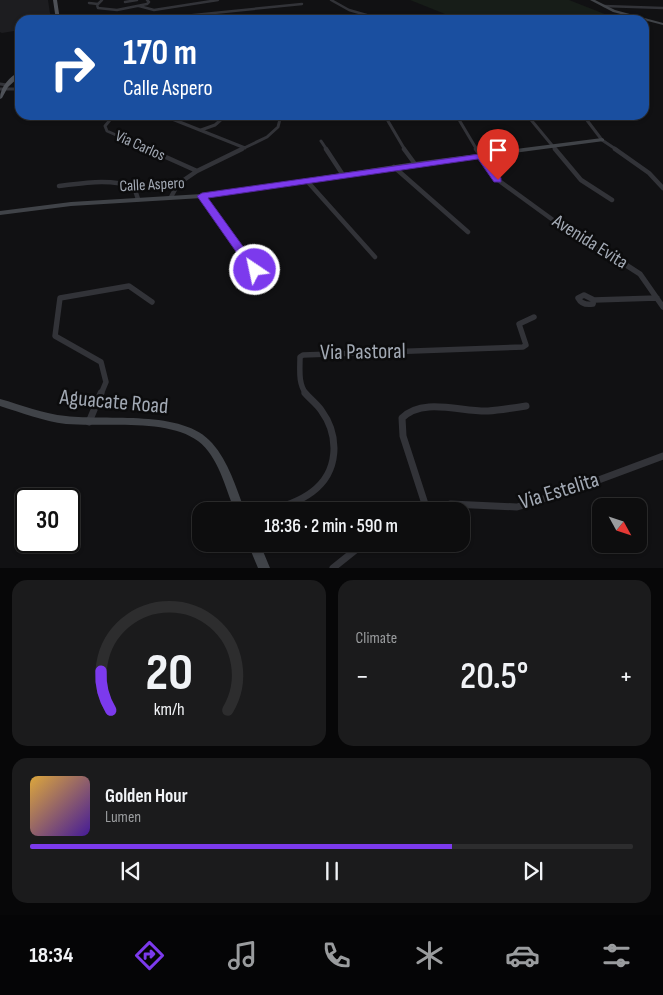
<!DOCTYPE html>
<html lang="en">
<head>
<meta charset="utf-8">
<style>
	body { margin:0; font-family:"Sofia Sans Condensed",sans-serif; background:#1b1b1c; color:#f1f3f6; height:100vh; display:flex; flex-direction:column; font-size:19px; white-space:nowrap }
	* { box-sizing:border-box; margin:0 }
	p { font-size:16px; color:#9a9c9e }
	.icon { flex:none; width:28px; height:28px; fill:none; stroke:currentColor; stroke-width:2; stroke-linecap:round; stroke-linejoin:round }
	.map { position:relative; height:568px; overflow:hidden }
	.panel { display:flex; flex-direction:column; gap:12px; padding:12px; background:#070708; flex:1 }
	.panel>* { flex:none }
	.banner { position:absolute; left:15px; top:15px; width:634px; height:105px; border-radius:15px; box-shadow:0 1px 4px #0004,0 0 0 1px #2d2d2e; background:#1a4fa0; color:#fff; overflow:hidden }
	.needle { width:32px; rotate:130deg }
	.fabs { position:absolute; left:592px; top:498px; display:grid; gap:10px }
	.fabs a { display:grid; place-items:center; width:55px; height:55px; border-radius:10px; background:#0d0d0e; box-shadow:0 1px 4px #0004,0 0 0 1px #2d2d2e; font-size:25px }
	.speed { position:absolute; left:15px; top:488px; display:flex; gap:10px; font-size:25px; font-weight:700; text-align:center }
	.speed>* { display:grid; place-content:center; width:65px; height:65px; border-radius:50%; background:#0d0d0e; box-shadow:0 1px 4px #0004,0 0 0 1px #2d2d2e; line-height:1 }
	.speed .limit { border:2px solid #111; border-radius:8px; background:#fff; color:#111 }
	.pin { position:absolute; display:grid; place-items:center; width:42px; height:42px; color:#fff; margin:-51px -21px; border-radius:50% 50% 50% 0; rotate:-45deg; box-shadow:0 0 5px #0007 }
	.pin .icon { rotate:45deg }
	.me { position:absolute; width:55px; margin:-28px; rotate:326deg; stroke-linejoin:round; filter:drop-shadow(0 0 4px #0008) }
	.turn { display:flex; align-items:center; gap:18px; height:105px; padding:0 25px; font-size:22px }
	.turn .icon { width:65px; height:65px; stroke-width:2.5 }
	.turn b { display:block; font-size:35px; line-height:42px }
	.big { font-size:38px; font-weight:600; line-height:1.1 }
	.panel .tile { flex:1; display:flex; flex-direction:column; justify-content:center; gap:8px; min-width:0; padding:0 18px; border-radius:15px; background:#1b1b1c }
	.panel .dial { align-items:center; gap:0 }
	.dial svg { height:130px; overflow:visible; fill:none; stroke:#2d2d2e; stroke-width:7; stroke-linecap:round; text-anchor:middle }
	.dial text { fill:#f1f3f6; stroke:none }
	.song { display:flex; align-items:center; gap:15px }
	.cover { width:60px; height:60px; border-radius:8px; background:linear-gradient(135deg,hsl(40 70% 55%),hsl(260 70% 35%)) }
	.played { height:5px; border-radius:2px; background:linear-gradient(90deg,#7c3aed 70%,#2d2d2e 70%) }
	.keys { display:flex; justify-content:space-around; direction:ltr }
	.heat { display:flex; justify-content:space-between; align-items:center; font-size:28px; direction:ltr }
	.panel .tiles { flex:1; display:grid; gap:12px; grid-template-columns:1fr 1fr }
	.tile:last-child { grid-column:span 2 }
	.trip { position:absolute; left:192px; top:502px; width:278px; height:50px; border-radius:15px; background:#0d0d0e; box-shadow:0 1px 4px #0004,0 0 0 1px #2d2d2e; font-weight:600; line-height:50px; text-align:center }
	.tabs { display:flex; height:80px; justify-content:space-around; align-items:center; background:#050506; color:#9a9c9e }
	.tabs .icon { width:35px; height:35px }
	.tabs .selected { color:#7c3aed }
	.tabs b { font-size:22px; color:#f1f3f6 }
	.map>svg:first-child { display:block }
	.built { fill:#1d1d20 }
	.green { fill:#171d18 }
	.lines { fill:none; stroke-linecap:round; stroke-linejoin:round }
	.street-far4 { stroke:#323338; stroke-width:2.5 }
	.street-far3 { stroke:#323338; stroke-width:3 }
	.street-far2 { stroke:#323338; stroke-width:4.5 }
	.street-far1 { stroke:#323338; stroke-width:5.5 }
	.street { stroke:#323338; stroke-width:7 }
	.secondary { fill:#404348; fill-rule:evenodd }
	.primary { fill:#4e5157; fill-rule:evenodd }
	.route { fill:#7c3aed; stroke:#51269a }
	.labels { text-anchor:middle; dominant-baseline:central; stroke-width:5; stroke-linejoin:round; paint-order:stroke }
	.far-street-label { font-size:16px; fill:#a2a9b4; stroke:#0c0c0d }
	.street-label { font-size:19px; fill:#a2a9b4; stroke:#0c0c0d }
	.near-street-label { font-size:22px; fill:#a2a9b4; stroke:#0c0c0d }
</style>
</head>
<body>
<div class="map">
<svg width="663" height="568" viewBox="0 0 663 568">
	<rect width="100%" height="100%" fill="#111113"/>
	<path class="built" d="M0,0H48L51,20H20V30L2,33L0,32Z"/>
	<path class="green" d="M410,0H569L620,20H413L445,14Z"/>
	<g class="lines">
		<path class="street-far4" d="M102,0L97,5L98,8L117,10L147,4L149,2L147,0
			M331,0L349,10L384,20
			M125,2L137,0
			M89,3L98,4
			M139,6L154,10L218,0
			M604,6L663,8
			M144,20L302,4
			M18,47H20"/>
		<path class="street-far3" d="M0,84L7,85
			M0,89H20
			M120,115L110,120L105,126L107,131L150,150
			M162,115L245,148
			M281,115L312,117
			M454,115L458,118L477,150
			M527,115L556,150
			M583,115L602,140L617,150
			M388,121L405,150
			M201,130L215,125L223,118V115
			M321,141L327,150
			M240,150L267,137L278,127L281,115"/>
		<path class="street-far2" d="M148,149L197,171
			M326,149L343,175
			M404,149L415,164
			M476,149L498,180L586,244L615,257
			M555,149L581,180L612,200
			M615,149L649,173L663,188
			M394,167L468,232
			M307,181L375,257
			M59,186C84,183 109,178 134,187L138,199
			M202,196L246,257
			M171,197L178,184L197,171L242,149"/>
		<path class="street-far1" d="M245,256L255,270
			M612,256L640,274L663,307
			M584,295L594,300L593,304C587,305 581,304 578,298Z
			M594,300L657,298
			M101,394L106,382L101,362L55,336L60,298L129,286L152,302
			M306,394C298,383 300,370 300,357L303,355L523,347L526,345L519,324L534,317"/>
		<path class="street" d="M89,422L101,393
			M427,510L403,436L402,418C423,397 461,412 488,411C500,410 513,408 526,406
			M270,511C285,506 300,501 312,492C339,472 340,436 321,410C316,403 310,399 305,393
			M423,511L451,504L517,507L569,491L663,456
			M333,568L363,544"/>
		<path class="secondary" d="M590,0H595L615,10L663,23V25L613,12Z
			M602,138L604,139V141L415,166L202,198L71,206L0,215V211L71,202L202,194L415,162Z
			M0,399C22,405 43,414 66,416C107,421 183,409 212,443C229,462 236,488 245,511H235C225,488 219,457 198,441C168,418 104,427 66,424C43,421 22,413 0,406Z
			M248,544H260L270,568H258Z"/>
		<path class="primary" d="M53,0H57L60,20H56Z
			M20,71V76L8,87L2,98L0,99C0,86 10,77 20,71Z"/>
	</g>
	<path class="route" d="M480,154H483L501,178V182H494L478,159L208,198L260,270L255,274L251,273L197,196L202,193Z"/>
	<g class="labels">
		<g class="far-street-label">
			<text transform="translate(140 146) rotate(24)">Via Carlos</text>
			<text transform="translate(152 185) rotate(-3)">Calle Aspero</text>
		</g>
		<g class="street-label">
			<text transform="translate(590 242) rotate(32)">Avenida Evita</text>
		</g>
		<g class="near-street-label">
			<text transform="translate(363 352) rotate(-1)">Via Pastoral</text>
			<text transform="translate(114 402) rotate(5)">Aguacate Road</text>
			<text transform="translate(559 491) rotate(-17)">Via Estelita</text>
		</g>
	</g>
</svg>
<div class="fabs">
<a><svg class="needle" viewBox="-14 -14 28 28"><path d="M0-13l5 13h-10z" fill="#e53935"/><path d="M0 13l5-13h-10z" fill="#9a9c9e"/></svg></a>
</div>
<div class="speed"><div class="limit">30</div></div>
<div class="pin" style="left:498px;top:180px;background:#d93025"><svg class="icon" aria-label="arrive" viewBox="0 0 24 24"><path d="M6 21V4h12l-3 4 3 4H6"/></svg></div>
<svg class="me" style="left:255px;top:270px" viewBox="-20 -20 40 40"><circle r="17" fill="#7c3aed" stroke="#fff" stroke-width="3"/><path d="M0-11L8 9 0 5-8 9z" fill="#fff"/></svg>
<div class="trip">18:36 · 2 min · 590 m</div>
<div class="banner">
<div class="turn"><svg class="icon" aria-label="right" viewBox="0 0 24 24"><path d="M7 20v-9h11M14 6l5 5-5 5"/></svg><div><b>170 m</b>Calle Aspero</div></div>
</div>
</div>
<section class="panel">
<div class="tiles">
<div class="tile dial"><svg viewBox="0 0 100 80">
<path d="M14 69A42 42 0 1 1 86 69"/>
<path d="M14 69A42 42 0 0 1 8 45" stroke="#7c3aed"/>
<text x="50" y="56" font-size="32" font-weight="700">20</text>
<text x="50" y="72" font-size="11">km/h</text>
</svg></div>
<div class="tile"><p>Climate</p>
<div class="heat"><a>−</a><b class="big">20.5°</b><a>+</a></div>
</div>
<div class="tile">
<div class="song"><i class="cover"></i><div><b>Golden Hour</b><p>Lumen</p></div></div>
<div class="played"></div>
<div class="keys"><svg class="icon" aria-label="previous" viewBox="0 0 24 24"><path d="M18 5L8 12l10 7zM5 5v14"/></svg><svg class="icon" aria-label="pause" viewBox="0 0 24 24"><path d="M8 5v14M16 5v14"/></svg><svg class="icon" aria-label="next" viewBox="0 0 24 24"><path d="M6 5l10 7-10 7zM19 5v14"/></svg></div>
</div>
</div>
</section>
<nav class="tabs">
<b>18:34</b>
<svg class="icon selected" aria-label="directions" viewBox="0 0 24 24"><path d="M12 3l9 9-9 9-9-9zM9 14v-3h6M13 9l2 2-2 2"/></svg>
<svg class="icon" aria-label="music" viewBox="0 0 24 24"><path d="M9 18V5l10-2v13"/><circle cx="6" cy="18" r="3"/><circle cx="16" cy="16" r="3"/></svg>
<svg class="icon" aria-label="phone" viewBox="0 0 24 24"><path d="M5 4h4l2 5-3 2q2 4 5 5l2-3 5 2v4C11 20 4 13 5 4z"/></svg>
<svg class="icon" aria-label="climate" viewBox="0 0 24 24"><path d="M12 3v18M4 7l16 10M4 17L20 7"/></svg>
<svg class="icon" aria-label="car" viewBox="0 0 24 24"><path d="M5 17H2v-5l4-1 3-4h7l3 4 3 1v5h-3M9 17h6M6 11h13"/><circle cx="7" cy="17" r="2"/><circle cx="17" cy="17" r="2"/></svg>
<svg class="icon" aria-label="filters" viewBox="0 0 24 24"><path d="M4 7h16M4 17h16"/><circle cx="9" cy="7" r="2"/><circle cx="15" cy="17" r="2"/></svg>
</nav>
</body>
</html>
